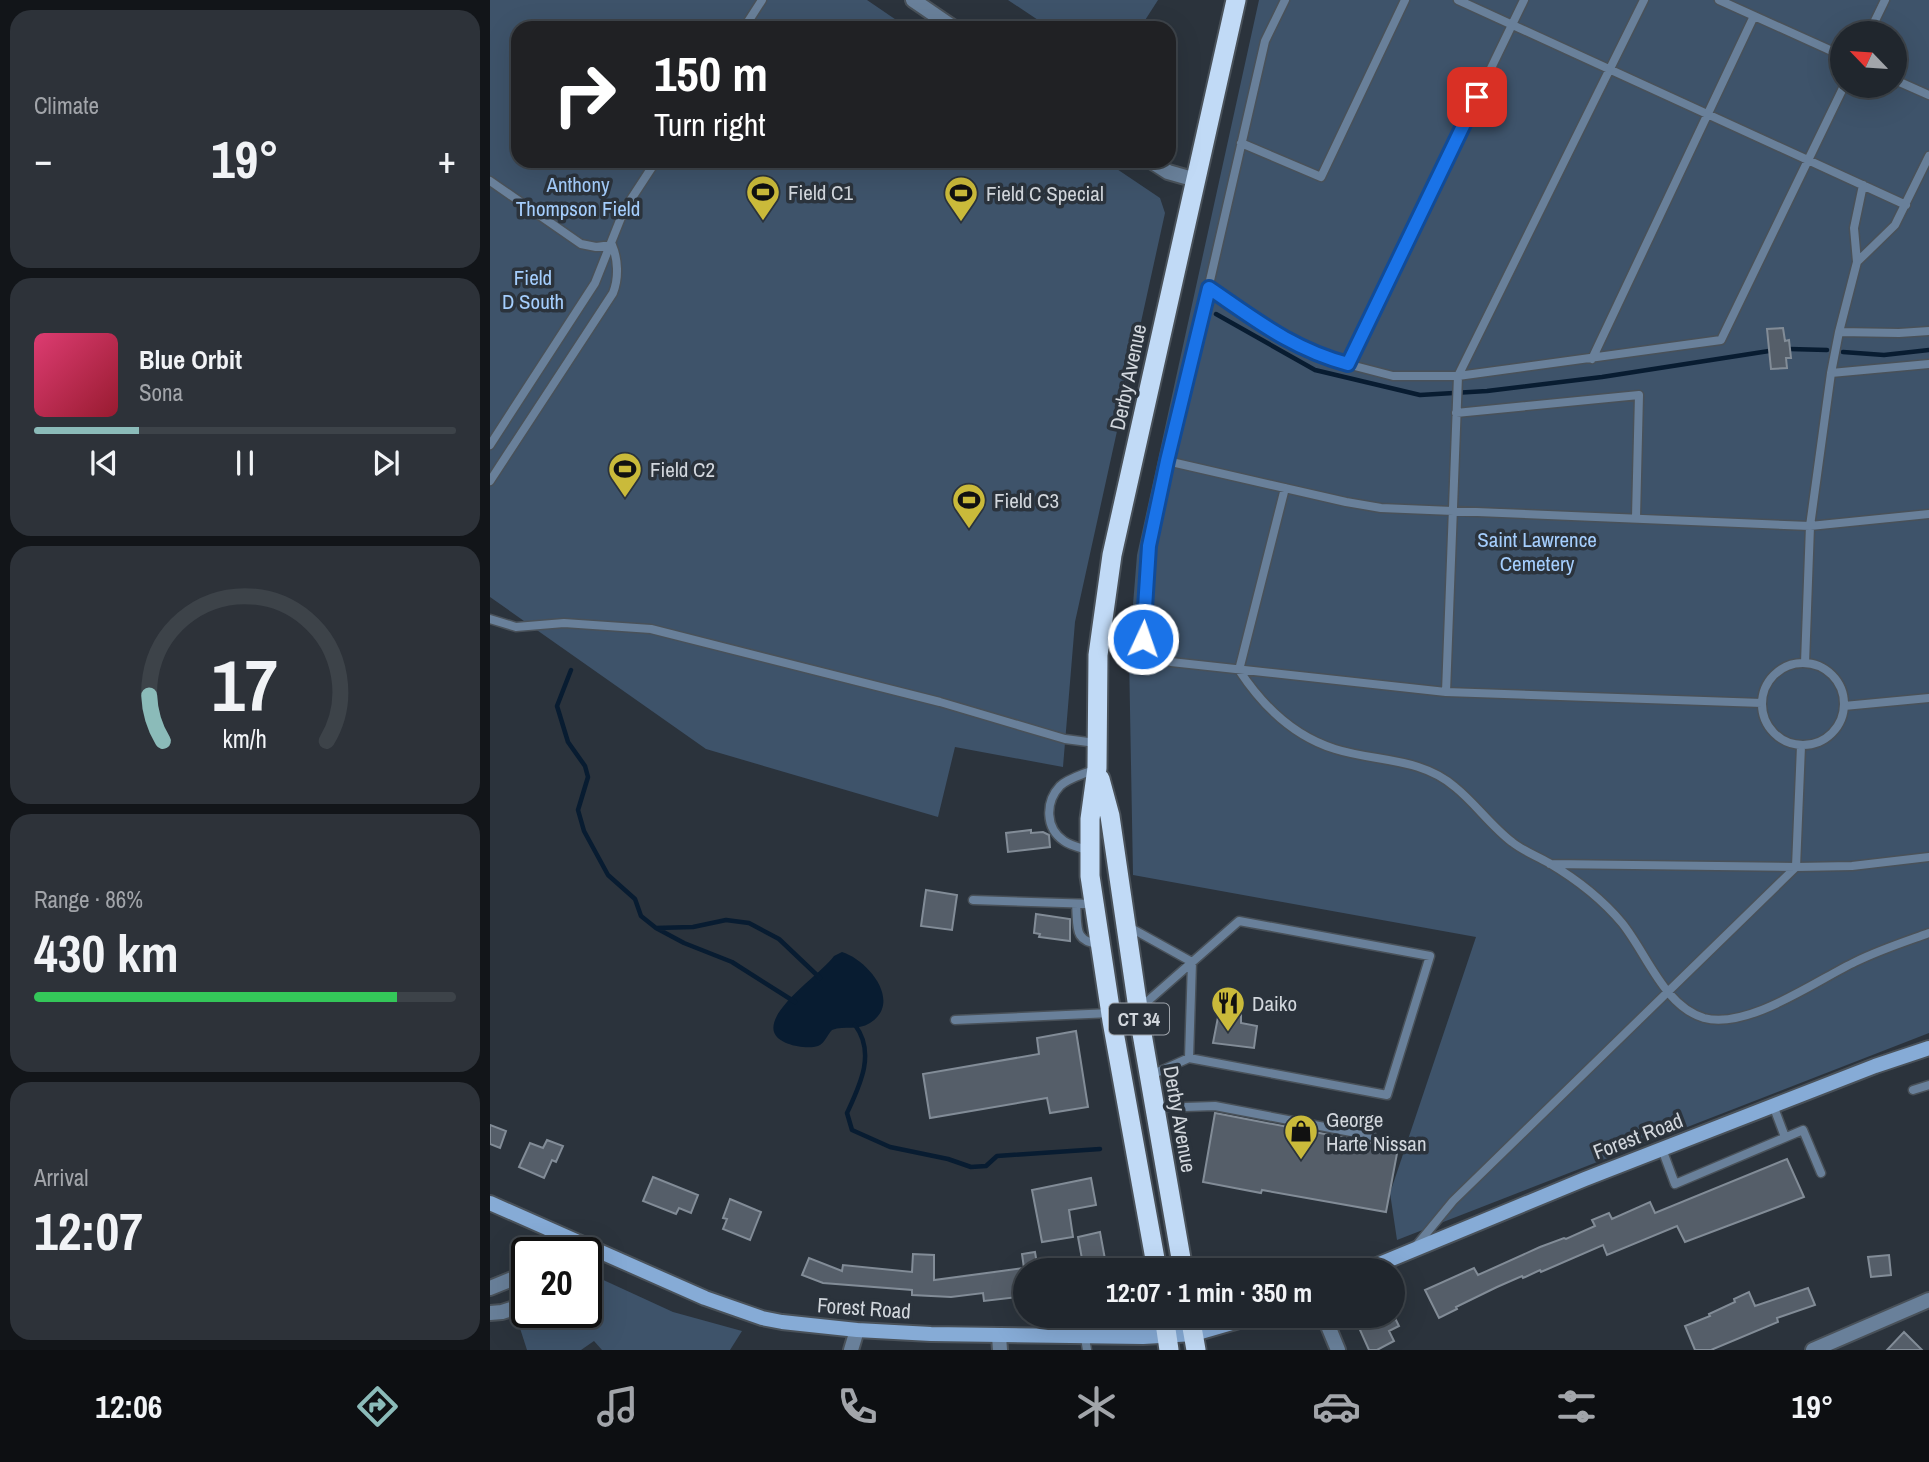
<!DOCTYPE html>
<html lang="en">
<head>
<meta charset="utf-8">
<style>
	body { margin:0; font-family:"Archivo Narrow",sans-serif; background:#2d3239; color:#f1f3f6; height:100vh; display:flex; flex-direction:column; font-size:26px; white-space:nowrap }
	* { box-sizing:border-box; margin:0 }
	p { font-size:23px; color:#a2a5aa }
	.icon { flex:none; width:38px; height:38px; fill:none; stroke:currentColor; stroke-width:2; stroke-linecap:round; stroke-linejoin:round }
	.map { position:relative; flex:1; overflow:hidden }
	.details { display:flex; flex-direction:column; gap:10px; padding:10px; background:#121519; width:490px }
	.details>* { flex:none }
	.hud { position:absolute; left:21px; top:21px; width:665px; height:147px; border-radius:21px; box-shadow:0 7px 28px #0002,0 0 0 2px #3d4349; background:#202124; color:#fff; overflow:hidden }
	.needle { width:46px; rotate:295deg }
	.fabs { position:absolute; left:1340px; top:21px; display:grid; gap:14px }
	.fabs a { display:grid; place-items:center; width:77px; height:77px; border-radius:50%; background:#20262d; box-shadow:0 7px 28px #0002,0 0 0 2px #3d4349; font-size:35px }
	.speed { position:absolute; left:21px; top:1237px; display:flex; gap:14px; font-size:35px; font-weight:700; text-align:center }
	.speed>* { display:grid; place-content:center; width:91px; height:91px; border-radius:50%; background:#20262d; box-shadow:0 7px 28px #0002,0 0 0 2px #3d4349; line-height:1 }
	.speed .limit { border:4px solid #111; border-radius:10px; background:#fff; color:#111 }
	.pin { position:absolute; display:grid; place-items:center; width:60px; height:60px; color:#fff; margin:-30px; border-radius:14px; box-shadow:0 4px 10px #0006 }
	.me { position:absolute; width:77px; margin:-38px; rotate:3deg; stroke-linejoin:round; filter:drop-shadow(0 0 5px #0008) }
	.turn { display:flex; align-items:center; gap:24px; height:147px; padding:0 28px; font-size:32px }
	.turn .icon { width:91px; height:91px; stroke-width:2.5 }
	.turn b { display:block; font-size:49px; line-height:60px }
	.big { font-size:52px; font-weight:700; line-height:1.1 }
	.details .card { flex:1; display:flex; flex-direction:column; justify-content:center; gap:10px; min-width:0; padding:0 24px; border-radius:21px; background:#2d3239 }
	.details .dial { align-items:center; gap:0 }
	.dial svg { height:182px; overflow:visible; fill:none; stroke:#3d4349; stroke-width:7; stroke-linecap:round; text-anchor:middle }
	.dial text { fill:#f1f3f6; stroke:none }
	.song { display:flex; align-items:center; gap:21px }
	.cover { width:84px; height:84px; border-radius:10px; background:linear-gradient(135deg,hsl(340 70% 55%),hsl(350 70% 35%)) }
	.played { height:7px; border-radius:4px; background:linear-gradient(90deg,#8bbbb9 25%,#3d4349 25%) }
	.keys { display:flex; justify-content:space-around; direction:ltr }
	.heat { display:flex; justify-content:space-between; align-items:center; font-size:38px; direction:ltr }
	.charge { height:10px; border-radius:5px; background:linear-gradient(90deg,#34c759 86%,#3d4349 0) }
	.trip { position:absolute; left:523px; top:1258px; width:392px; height:70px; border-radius:35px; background:#20262d; box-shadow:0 7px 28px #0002,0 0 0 2px #3d4349; font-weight:700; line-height:70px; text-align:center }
	.tabs { display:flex; height:112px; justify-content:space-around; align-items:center; background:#0d0f12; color:#a2a5aa }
	.tabs .icon { width:49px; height:49px }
	.tabs .current { color:#8bbbb9 }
	.tabs b { font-size:32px; color:#f1f3f6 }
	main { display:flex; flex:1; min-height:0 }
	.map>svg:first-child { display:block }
	.green { fill:#3e536a; fill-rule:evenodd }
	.water { fill:#081c31 }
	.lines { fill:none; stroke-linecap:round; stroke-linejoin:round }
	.stream { stroke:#081c31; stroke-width:4.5 }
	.building { fill:#555e69; stroke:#828c97; stroke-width:2 }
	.service-casing { stroke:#495159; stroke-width:11 }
	.minor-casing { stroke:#495159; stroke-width:18 }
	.secondary-casing { stroke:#495159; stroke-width:18 }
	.trunk-casing { stroke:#495159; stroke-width:23 }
	.service { stroke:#69809a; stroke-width:8 }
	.minor { stroke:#69809a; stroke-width:14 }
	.secondary { stroke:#86abd6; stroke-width:14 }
	.trunk { stroke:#c1daf6; stroke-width:19 }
	.route-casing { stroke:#114b97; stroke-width:18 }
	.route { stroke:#1a73e8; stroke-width:12 }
	.labels { text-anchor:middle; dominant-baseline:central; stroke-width:7; stroke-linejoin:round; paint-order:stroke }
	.shield { fill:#2b333c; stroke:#a0a6ad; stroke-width:2 }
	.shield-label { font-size:19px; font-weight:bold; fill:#d2d7dd }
	.park-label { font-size:21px; fill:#a5cefd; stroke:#2b333c }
	.poi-label { font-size:21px; fill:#d2d7dd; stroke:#2b333c; text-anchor:start }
	.street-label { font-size:21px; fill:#d2d7dd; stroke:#2b333c }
</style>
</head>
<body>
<main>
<section class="details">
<div class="card"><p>Climate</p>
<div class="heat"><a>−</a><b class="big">19°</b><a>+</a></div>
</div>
<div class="card">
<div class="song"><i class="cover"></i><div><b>Blue Orbit</b><p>Sona</p></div></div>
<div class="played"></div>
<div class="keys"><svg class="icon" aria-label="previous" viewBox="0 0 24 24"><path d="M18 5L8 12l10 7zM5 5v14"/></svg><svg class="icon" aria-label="pause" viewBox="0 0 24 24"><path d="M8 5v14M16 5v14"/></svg><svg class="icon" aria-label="next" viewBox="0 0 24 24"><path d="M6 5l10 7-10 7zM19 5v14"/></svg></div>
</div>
<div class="card dial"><svg viewBox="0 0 100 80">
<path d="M14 69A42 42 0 1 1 86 69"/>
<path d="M14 69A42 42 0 0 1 8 49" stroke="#8bbbb9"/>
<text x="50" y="56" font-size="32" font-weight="700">17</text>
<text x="50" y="72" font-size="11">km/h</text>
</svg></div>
<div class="card"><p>Range · 86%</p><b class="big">430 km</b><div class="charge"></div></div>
<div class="card"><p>Arrival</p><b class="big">12:07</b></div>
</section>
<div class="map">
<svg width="1439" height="1350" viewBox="0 0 1439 1350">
	<rect width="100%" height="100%" fill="#2b333c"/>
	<path class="green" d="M0,0H377L418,28H28V161H615L670,198L675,213L585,622L573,767L465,747L448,817L216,749L0,597Z
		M518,0H668L650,28H560Z
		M769,0H1439V1033L907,1240L900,1193L986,937L643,875L639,654L647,555ZM1353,33H1405V86H1353Z
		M96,1272L183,1312L252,1331L240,1350H112L104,1341L91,1350H37L28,1322L42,1313L96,1312Z"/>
	<path class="water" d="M352,952C378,960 413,1002 380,1023C367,1031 355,1025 342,1030C337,1035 335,1043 328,1046C317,1050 288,1045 284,1032C277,1009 332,973 344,956Z"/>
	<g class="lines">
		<path class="stream" d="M726,314L825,370L930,395L997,391L1112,377L1279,351
			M1300,349L1337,350
			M1353,352L1394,355L1439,350
			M81,670L67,706L78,742L95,766L98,777L88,810L94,831L118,875L145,899L151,916L166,928L194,943L242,962L305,1002
			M166,928L203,927L236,920L259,923L289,939L330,978
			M365,1025C386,1053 370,1085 357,1113L362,1130L400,1147L458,1159L481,1167L496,1166L507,1156L610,1149"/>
	</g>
	<path class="building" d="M1293,328L1295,341L1299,340L1301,358H1296L1297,368L1281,369L1277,329Z
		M541,830V833L553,832L559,835L560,847L518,852L516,833Z
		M436,890L467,895L462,930L431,926Z
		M546,914L580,919V941L549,937L550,934L544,933Z
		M729,1012L751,1015V1023L767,1026L764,1048L723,1043Z
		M586,1031L598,1107L560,1113L557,1098L440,1118L433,1074L549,1054L547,1038Z
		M725,1113L908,1148L896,1212L772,1190L771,1193L713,1182Z
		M0,1125L16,1131L10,1148L0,1144Z
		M57,1140L73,1146L66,1162L62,1160L54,1178L29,1167L40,1143L53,1148Z
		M1297,1159L1314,1197L1195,1242L1187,1226L1117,1255L1113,1245L1051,1272L1050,1270L1033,1278L1032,1276L1007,1287L966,1307L967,1309L949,1318L935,1290L984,1268L988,1275L1050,1247L1074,1238L1076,1239L1105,1226L1102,1220L1119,1213L1122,1219L1160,1202L1165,1213Z
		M163,1177L208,1195L201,1213L189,1208L186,1214L153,1201Z
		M601,1178L606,1205L579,1210L583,1237L552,1242L542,1190Z
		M240,1199L271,1212L260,1240L233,1229L237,1219L233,1218Z
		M610,1232L617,1270H594L588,1237Z
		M545,1252L548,1270H536V1296L494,1301L493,1293L461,1297L422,1295V1290L333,1283L312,1275L319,1258L352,1271L353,1265L422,1272L423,1254L444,1255V1280L534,1268L532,1254Z
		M1399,1255L1401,1275L1381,1277L1378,1257Z
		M1318,1288L1325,1305L1287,1318L1288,1322L1221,1350H1205L1195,1326L1220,1316L1219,1314L1245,1302L1244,1299L1259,1292L1265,1306Z
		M878,1316H904L909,1326L899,1331L904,1341L887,1350H879L866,1321Z
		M1414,1332L1432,1350H1397Z"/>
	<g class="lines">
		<g class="service-casing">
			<path id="service" d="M795,0L775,41L659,546L653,639C659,653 666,658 681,662L956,692L1272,703
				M968,0L1416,205
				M1229,0L1353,56
				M254,28L272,0
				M1379,33L1395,0
				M1405,80L1439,95
				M751,143L831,177L915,0
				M0,181L91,244L106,247L122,245
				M1367,262L1364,228L1373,185
				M719,288L787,336L830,357L903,376H968L1231,340L1354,86
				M1349,332L1409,333L1439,331
				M1102,359L1264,16
				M858,364L1034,0
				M1341,373L1439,364
				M966,413L1149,395L1146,517
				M0,445L105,283L134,210L166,161
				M677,461L856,502L891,508L1320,526L1439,514
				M0,481L123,293C129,278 128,259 122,245
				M795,488L749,670C772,705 803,736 845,749C886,762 930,757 965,787C985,803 1001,826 1022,842C1033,851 1047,856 1059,863C1086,879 1112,899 1132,923C1157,954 1174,1006 1214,1018C1258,1030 1327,980 1365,962C1389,950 1414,942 1439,933
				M0,619L26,627L74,623L161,629L450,702L575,739L606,743
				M1315,663L1320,526L1341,373L1349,332L1367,262L1405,225L1439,156
				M1272 704a41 41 0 1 1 82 0a41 41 0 1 1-82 0Z
				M956,692L968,376L1154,0
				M1354,706L1439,698
				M600,851C592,848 581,846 574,841C555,828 555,802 570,786C578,778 595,774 605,769
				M1060,864L1306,867L1362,866L1439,857
				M483,900L604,904
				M586,904C588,927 583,942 610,944
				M639,927L702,962L699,1058
				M651,1007L749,921L940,956L897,1095L699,1058L659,1076
				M465,1020L621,1013
				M1423,1090L1439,1085
				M1283,1105L1295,1137
				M665,1108L725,1106L882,1136
				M1172,1149L1185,1184L1313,1130L1331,1173
				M926,1246L963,1201L1306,867L1311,746
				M595,1338L597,1350"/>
		</g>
		<g class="minor-casing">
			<path id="minor" d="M423,0L464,28
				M661,161L678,172L706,180
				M54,1253L63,1233
				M0,1288L37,1273
				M0,1313L12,1312L37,1304
				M834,1316L848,1350
				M509,1336L510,1350
				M361,1350L367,1330
				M1323,1350L1439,1300"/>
		</g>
		<g class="secondary-casing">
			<path id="secondary" d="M0,1203L215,1298L272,1318L292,1322L367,1330L441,1334L653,1337L704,1334L766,1316
				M875,1270L1095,1179L1385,1066L1439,1048"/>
		</g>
		<g class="trunk-casing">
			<path id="trunk" d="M610,779L620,816L650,1022L693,1270
				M667,1270L622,1021L600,876V819L607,768L608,655L622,555L746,0
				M674,1316L679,1350
				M700,1316L706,1350"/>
		</g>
		<use href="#service" class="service"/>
		<use href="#minor" class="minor"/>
		<use href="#secondary" class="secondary"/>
		<use href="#trunk" class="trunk"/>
	</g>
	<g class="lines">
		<g class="route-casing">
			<path id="route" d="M653,639L659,546L677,461L719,288C766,320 802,349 858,364L987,97"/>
		</g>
		<use href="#route" class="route"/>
	</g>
	<defs>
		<g id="stadium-pin" transform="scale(1.75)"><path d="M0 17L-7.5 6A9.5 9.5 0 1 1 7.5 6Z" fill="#caba3a" stroke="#2b333c"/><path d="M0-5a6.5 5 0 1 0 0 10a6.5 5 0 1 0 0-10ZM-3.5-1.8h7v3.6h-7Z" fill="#111"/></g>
		<g id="restaurant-pin" transform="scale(1.75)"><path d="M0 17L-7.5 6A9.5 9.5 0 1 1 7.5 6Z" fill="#caba3a" stroke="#2b333c"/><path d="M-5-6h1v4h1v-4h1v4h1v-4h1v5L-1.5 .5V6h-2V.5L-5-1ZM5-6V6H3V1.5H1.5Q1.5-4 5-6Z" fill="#111"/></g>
		<g id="shop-pin" transform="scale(1.75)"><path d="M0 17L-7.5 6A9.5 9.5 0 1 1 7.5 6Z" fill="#caba3a" stroke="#2b333c"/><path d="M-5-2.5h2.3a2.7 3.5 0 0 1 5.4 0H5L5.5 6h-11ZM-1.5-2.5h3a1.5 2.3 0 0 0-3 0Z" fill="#111"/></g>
	</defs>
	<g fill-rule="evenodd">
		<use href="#stadium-pin" x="273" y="192"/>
		<use href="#stadium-pin" x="471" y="193"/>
		<use href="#stadium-pin" x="135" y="469"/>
		<use href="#stadium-pin" x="479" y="500"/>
		<use href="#restaurant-pin" x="738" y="1003"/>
		<use href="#shop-pin" x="811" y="1131"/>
	</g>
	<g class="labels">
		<rect class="shield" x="619" y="1003.5" width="60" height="31" rx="5"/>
		<g class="shield-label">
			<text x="649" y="1019">CT 34</text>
		</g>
		<g class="park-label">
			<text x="88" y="184">Anthony<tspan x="88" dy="24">Thompson Field</tspan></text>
			<text x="43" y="277">Field<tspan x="43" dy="24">D South</tspan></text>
			<text x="1047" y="539">Saint Lawrence<tspan x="1047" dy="24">Cemetery</tspan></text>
		</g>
		<g class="poi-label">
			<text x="298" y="192">Field C1</text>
			<text x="496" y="193">Field C Special</text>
			<text x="160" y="469">Field C2</text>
			<text x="504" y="500">Field C3</text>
			<text x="762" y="1003">Daiko</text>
			<text x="836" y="1119">George<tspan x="836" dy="24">Harte Nissan</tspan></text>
		</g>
		<g class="street-label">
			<text transform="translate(638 377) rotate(-78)">Derby Avenue</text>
			<text transform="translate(690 1119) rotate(80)">Derby Avenue</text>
			<text transform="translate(1148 1136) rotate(-21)">Forest Road</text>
			<text transform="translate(374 1308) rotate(4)">Forest Road</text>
		</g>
	</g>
</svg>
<div class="fabs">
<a><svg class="needle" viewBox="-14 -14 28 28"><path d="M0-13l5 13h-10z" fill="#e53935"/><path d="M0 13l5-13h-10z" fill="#a2a5aa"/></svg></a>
</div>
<div class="speed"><div class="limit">20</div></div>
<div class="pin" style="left:987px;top:97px;background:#d93025"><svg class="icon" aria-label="arrive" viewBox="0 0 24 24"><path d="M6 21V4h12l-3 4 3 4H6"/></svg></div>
<svg class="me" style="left:653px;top:639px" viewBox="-20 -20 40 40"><circle r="17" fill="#1a73e8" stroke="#fff" stroke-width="3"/><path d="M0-11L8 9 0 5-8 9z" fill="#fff"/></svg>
<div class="trip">12:07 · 1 min · 350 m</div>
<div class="hud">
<div class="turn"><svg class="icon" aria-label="right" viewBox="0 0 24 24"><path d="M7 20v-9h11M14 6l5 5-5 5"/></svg><div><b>150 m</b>Turn right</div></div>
</div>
</div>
</main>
<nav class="tabs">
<b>12:06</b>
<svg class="icon current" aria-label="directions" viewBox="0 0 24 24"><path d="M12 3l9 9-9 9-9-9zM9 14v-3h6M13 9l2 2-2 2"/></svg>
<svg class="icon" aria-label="music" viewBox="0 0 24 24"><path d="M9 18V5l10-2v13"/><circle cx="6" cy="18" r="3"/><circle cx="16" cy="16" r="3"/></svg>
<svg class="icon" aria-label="phone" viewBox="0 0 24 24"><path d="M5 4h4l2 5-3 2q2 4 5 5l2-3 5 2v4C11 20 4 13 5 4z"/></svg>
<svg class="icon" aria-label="climate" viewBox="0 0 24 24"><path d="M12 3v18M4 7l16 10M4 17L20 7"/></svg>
<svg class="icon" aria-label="car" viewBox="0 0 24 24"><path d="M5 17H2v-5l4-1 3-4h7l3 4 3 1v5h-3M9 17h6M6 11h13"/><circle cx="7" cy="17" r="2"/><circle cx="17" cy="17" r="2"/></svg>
<svg class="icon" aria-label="filters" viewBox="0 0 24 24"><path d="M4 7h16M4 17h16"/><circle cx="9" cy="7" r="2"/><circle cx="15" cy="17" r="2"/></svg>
<b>19°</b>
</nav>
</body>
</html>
